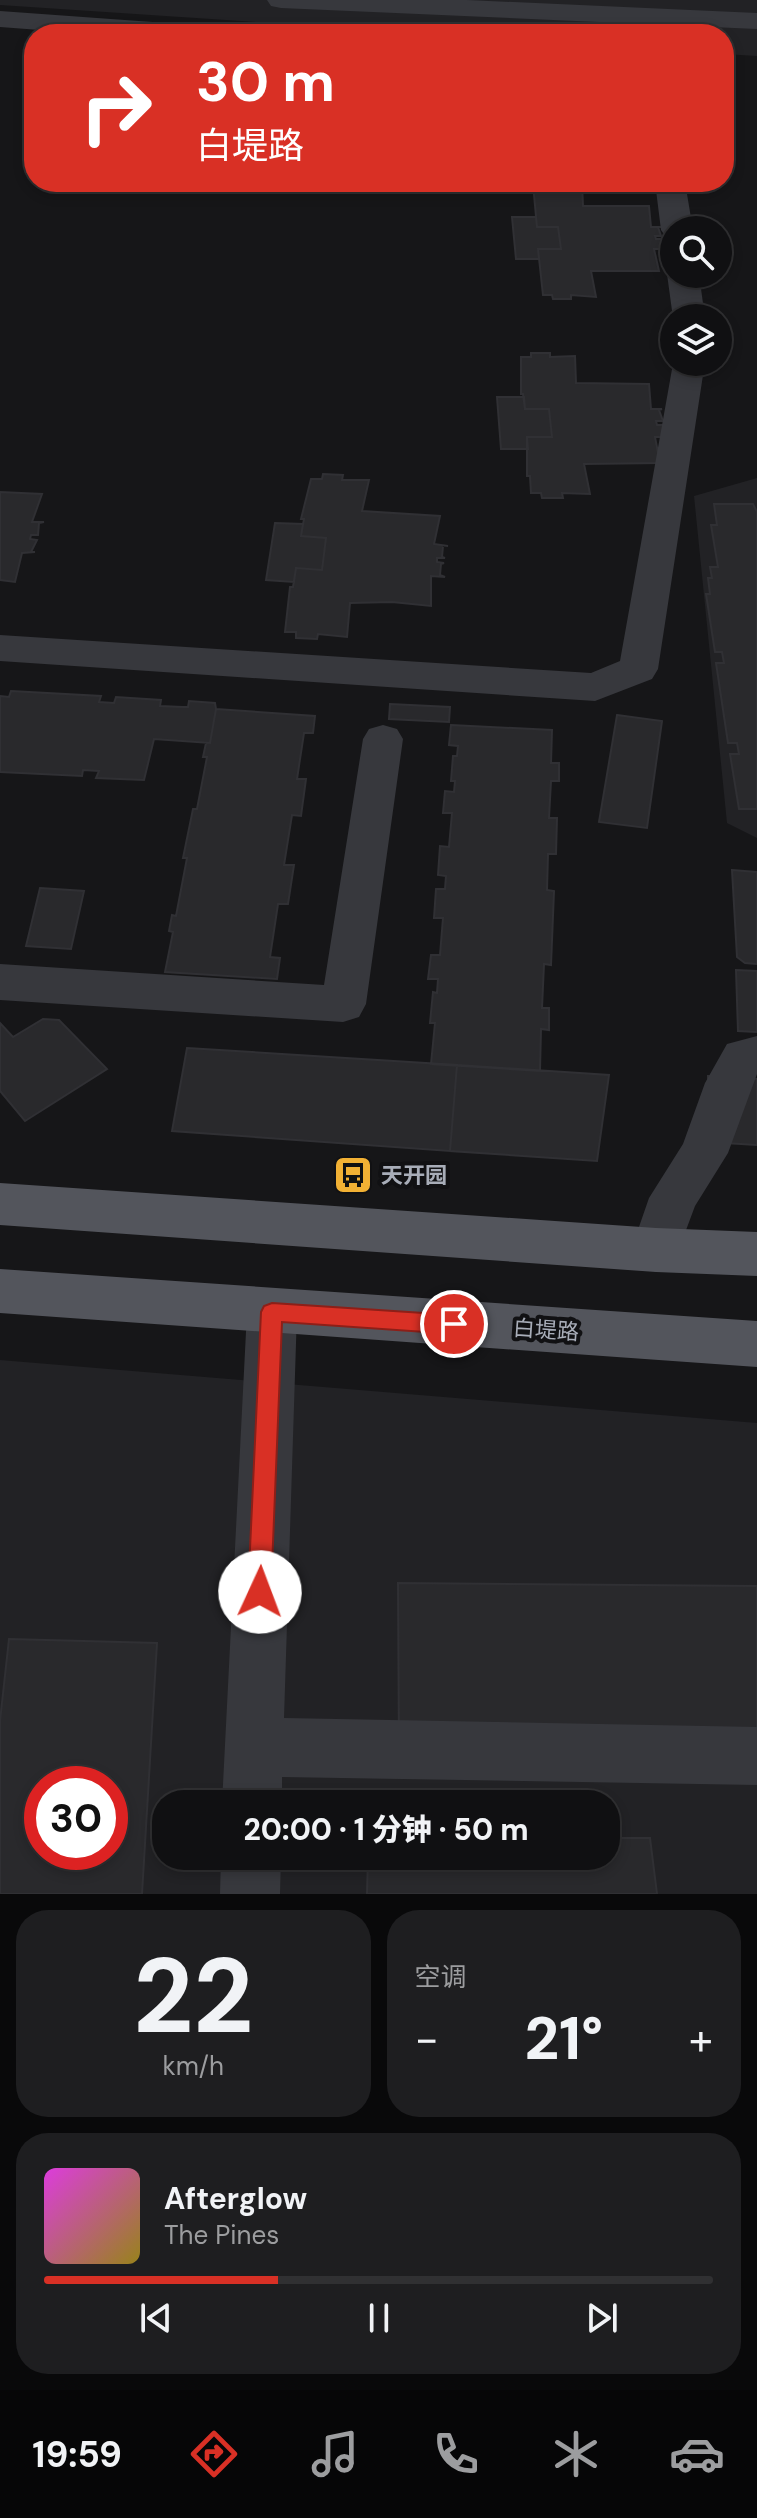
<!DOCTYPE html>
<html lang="zh">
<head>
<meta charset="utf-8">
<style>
	body { margin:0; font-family:"DM Sans","Noto Sans SC",sans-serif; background:#1e1e20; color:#f1f3f6; height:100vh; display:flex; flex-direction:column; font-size:30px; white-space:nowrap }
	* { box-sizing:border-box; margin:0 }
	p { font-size:26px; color:#9c9d9f }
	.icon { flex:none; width:44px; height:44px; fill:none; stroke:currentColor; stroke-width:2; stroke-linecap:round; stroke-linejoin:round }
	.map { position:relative; height:1894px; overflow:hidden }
	.sheet { display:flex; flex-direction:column; gap:16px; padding:16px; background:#09090a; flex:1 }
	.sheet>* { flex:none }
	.top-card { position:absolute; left:24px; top:24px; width:710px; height:168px; border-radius:32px; box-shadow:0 4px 12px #0003,0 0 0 2px #303032; background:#d93025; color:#fff; overflow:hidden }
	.tools { position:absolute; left:660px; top:216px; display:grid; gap:16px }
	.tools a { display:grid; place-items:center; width:72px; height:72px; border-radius:50%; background:#101012; box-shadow:0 4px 12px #0003,0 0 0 2px #303032; font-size:40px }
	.speed { position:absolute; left:24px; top:1766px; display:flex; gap:16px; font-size:40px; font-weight:700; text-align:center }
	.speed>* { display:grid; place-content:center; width:104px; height:104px; border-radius:50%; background:#101012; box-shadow:0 4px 12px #0003,0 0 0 2px #303032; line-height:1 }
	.speed .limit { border:12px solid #d22; background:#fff; color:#111 }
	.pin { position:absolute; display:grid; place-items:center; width:68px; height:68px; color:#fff; margin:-34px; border:4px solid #fff; border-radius:50%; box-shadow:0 2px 8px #0007 }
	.me { position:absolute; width:88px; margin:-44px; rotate:2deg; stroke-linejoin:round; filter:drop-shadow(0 0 6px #0008) }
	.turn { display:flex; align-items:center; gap:28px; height:168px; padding:0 40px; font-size:36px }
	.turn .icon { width:104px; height:104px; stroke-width:2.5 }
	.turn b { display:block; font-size:56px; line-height:68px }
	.big { font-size:60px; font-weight:800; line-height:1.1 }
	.sheet .tile { flex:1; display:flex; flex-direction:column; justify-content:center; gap:12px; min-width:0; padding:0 28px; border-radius:32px; background:#1e1e20 }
	.sheet .dial { align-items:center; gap:0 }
	.dial b { font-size:104px; line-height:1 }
	.song { display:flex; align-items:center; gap:24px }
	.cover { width:96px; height:96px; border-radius:12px; background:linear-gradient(135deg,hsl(300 70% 55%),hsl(50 70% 35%)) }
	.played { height:8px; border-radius:4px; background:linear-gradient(90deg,#d93025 35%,#303032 35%) }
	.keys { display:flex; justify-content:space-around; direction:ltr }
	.heat { display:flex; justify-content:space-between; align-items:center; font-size:44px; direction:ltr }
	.sheet .tiles { flex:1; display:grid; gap:16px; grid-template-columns:1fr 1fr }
	.tile:last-child { grid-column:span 2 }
	.trip { position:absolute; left:152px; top:1790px; width:468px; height:80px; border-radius:32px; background:#101012; box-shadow:0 4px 12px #0003,0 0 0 2px #303032; font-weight:800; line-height:80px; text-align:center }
	.menu { display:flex; height:128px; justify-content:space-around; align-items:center; background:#060607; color:#9c9d9f }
	.menu .icon { width:56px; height:56px }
	.menu .on { color:#d93025 }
	.menu b { font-size:36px; color:#f1f3f6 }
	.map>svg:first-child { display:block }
	.built { fill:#222225; fill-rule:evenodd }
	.building { fill:#29292c; stroke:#303034; stroke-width:2; fill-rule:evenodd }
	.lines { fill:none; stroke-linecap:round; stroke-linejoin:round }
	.minor { fill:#37383d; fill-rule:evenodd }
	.major { fill:#53555c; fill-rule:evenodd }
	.route { fill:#d93025; stroke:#8d1f18; stroke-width:2 }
	.labels { text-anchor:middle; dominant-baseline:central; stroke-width:8; stroke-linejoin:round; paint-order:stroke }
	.poi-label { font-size:22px; font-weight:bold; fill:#a8adb8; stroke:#111113; text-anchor:start }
	.street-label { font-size:22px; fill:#a8adb8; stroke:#111113 }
</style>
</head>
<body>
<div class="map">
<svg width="757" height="1894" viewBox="0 0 757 1894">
	<rect width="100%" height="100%" fill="#161618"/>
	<path class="built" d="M0,0H757V56L724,54V34H434L0,5Z
		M757,478V838L727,823L694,496Z
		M0,1360L757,1423V1894H0ZM42,1784H110V1852H42ZM166,1804H606V1856H166Z"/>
	<path class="building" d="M541,182L582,183L583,206H649L651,227H661H658L661,236H655L656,239H662V248L665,249H654L659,271H591L596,297L571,295V299H553L552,295H543L538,249H561L558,227H537L533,184Z
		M512,217H536L537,227H558L561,249H538L539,259H516Z
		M531,353H550V357L575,356L576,383L649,384L651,409H662L659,410L663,421H656L657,425H663V436L666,437H655L660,463L584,464L590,494L562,493L563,498H542L541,493H531L530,476H527V437H552L549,409H525L523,394H521V357H531Z
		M497,397H524L525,409H549L552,437H527L528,449H501Z
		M323,474L343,475L342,480H369L362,511L440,516L434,544L448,546H443L442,557L445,558H437V562L444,563L441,564L440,575L445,577L431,576V606L392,602L350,603L347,637L318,634L317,639L296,638V632H285L290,587H293L296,568L322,570L326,538L301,536L304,519H301L311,479H322Z
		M0,492L42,494L32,522H44L39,523L38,535H31L30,539L37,540L31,552H35L22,553L15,582L0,580Z
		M714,504H753L757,512V809H739L730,754H739L737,743H728L716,663H724L722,652H715L706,594H710L708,578H712L710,567H718L711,525H717Z
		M275,523L303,524L301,536L326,538L322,570L296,568L294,582L266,580Z
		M11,691L101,696L99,702L114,703L116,697L161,700L160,706L183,707H188L189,701L215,703L216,709L210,743L154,739L144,780L96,778L99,771L83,770L82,776L0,772V696L9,697Z
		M390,704L450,707L449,722L389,719Z
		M216,709L315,716L313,733H304L297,779H306L301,816L292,815L284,865H294L288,904H278L270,957L280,958L277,979L165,972L173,932L169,931L172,915L176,916L187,858H183L193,809H197L207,757H203L206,743H210Z
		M617,715L662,721L647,828L599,822Z
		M451,725L552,730L551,763H559V781H551L549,818H557L556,854H548L547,890L554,891L551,965L544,964L542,1008H549V1030L541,1029L540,1071L431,1064L435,1023H430L433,992L437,993L438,979H428L431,955H440L443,918H434L436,889H445L446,876L438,875L440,846L449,847L452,813H443L445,791L454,792L455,781H451L453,756H457L458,746L449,745Z
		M732,870L757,872V964L745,963L737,957Z
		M40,888L84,891L71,949L26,946Z
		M736,970L757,971V1032L738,1031Z
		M43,1019L59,1020L107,1069L25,1121L0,1091V1023L13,1037Z
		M187,1048L457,1065L450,1151L172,1131Z
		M457,1065L609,1075L597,1161L450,1151Z
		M708,1076L757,1079V1145L709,1142Z
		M398,1583L757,1586V1756L399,1750Z
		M9,1639L157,1643L142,1894H0V1721ZM42,1784H110V1852H42Z
		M606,1838H650L657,1894H367L368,1856H606Z"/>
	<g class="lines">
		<path class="minor" d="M267,0H467L757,13V29L281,8L271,6Z
			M0,11L208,26L218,28L222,34H93L0,27Z
			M655,182H685L693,230H674V239L666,237L661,230Z
			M672,267L674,274H699L705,318H673L667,274Z
			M674,358V362H705L658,669L652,679L595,701L0,661V635L591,673L620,661Z
			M383,725L397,729L403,739L366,1004L359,1017L343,1022L0,1000V964L324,985L363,739L369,729Z
			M757,1036V1074L728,1153L695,1206L673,1265L656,1272L639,1265L631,1250L649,1198L683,1144L705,1083L727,1044Z
			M272,1289L290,1296L297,1312L284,1718L757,1727V1785L282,1777V1804H222L247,1312L254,1296Z
			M221,1856H281L280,1894H220Z"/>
		<path class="major" d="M0,1183L656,1228L757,1232V1276L656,1272L0,1225Z
			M0,1269L757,1321V1367L0,1313Z"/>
	</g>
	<path class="route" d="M272,1303L454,1315L461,1318L464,1324L461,1331L454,1334L282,1322L271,1592L268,1600L260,1603L252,1600L248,1592L261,1312L264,1306Z"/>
	<defs>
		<g id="bus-square" transform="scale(2)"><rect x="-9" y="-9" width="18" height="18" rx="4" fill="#f2b134" stroke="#111113"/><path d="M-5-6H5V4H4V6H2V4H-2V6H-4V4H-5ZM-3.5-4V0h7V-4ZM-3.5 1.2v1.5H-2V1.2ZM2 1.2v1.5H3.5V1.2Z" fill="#111"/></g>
	</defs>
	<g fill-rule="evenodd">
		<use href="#bus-square" x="353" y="1175"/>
	</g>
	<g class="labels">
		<g class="poi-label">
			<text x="381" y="1175">天开园</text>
		</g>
		<g class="street-label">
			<text transform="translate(546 1330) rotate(4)">白堤路</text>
		</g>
	</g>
</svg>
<div class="tools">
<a><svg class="icon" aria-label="search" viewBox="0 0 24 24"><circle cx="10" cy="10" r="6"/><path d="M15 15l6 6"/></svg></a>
<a><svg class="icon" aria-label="layers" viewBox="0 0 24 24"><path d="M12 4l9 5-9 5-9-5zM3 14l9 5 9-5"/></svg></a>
</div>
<div class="speed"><div class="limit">30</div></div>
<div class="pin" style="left:454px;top:1324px;background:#d93025"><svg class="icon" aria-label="arrive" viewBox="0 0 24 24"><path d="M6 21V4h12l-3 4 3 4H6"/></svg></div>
<svg class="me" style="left:260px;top:1592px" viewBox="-20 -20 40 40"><circle r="19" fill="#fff"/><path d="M0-13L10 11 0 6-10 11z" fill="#d93025"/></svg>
<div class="trip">20:00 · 1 分钟 · 50 m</div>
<div class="top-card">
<div class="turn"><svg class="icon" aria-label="right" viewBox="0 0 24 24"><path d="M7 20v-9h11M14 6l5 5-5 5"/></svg><div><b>30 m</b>白堤路</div></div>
</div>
</div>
<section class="sheet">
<div class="tiles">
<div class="tile dial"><b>22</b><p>km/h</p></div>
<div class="tile"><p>空调</p>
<div class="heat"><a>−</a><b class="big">21°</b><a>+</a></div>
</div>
<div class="tile">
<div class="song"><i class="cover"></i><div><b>Afterglow</b><p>The Pines</p></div></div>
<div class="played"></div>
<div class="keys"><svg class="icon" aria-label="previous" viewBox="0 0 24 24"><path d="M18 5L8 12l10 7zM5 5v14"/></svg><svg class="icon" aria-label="pause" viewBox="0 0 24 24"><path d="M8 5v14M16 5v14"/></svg><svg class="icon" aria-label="next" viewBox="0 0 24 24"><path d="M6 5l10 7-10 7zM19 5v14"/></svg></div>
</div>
</div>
</section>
<nav class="menu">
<b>19:59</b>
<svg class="icon on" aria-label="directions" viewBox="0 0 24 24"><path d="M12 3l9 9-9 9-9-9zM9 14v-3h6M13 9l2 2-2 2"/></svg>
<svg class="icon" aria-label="music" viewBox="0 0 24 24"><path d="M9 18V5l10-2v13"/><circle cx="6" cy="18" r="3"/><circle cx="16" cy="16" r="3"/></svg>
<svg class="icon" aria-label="phone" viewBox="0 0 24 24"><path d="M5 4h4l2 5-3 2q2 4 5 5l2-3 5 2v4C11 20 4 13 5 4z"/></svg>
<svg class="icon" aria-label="climate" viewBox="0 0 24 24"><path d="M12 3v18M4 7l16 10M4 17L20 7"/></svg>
<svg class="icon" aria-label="car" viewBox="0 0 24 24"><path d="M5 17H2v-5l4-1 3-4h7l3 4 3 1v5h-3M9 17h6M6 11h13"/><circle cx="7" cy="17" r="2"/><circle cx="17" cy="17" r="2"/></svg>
</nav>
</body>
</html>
